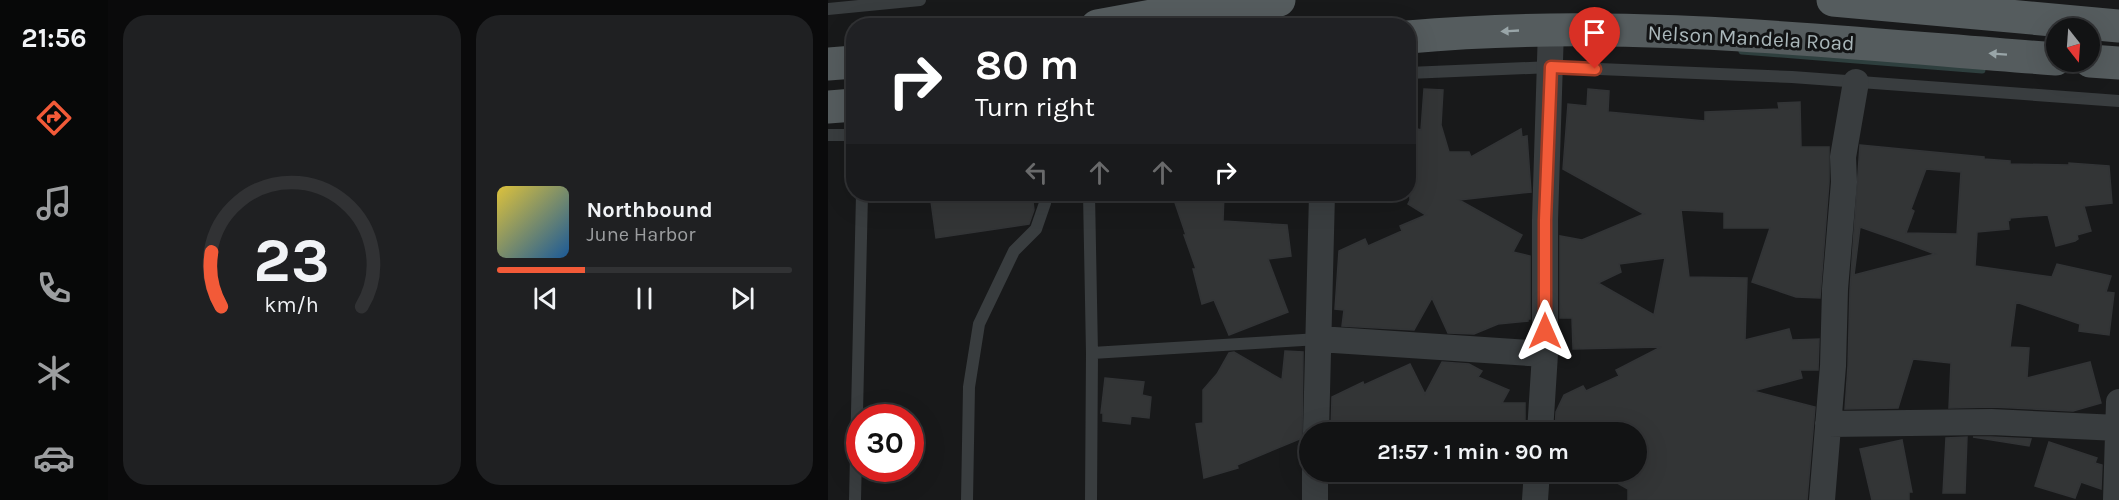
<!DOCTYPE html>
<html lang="en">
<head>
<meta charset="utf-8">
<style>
	body { margin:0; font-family:Karla,sans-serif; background:#1f2022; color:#f1f3f6; height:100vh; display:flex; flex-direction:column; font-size:22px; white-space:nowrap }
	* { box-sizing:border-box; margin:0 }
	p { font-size:20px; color:#9c9ea0 }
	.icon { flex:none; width:33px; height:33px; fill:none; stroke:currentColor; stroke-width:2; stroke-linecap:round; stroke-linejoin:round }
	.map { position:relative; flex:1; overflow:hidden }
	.details { display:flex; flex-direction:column; gap:15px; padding:15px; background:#0a0a0b; width:720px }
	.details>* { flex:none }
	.guide { position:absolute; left:18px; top:18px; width:570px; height:183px; border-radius:24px; box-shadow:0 6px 24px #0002,0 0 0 2px #313234; background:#202124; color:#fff; overflow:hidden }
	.needle { width:39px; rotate:163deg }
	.tools { position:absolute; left:1218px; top:18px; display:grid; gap:12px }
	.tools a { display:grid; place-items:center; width:54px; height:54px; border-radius:50%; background:#121314; box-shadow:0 6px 24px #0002,0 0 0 2px #313234; font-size:30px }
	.speed { position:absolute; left:18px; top:404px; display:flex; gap:12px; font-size:30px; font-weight:700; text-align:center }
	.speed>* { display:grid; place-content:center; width:78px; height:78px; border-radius:50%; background:#121314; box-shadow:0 6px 24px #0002,0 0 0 2px #313234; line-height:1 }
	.speed .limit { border:9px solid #d22; background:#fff; color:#111 }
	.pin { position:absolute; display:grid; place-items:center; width:51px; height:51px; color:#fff; margin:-62px -26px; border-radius:50% 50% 50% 0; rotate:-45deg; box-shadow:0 0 6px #0007 }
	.pin .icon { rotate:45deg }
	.me { position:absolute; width:66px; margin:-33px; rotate:0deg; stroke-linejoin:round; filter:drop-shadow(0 0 4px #0008) }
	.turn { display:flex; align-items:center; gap:21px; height:126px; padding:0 30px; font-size:27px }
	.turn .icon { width:78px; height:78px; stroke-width:2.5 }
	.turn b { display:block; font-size:42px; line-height:51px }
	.lanes { display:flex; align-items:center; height:57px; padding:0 30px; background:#0003; justify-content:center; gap:30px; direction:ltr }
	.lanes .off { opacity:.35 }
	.details .tile { flex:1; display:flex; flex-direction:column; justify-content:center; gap:9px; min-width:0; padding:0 21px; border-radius:24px; background:#1f2022 }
	.details .dial { align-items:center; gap:0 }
	.dial svg { height:156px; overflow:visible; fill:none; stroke:#313234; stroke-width:7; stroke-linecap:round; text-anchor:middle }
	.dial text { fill:#f1f3f6; stroke:none }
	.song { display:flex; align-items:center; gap:18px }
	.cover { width:72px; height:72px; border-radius:9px; background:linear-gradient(135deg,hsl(50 70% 55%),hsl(210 70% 35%)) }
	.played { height:6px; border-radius:3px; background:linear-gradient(90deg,#f25a38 30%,#313234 30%) }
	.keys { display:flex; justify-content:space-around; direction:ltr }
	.details .tiles { flex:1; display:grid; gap:15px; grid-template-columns:repeat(2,1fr) }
	.trip { position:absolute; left:471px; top:422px; width:348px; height:60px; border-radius:30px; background:#121314; box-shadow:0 6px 24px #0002,0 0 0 2px #313234; font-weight:700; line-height:60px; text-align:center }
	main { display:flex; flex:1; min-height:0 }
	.tabs { display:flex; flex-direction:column; width:108px; justify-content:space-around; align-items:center; background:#070808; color:#9c9ea0 }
	.tabs .icon { width:42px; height:42px }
	.tabs .selected { color:#f25a38 }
	.tabs b { font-size:27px; color:#f1f3f6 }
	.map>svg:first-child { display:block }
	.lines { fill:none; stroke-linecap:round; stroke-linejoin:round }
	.stream { stroke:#2e3f3e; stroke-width:7 }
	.building { fill:#333536; stroke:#323436; stroke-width:1.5; fill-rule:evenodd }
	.service { stroke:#393d3f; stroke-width:12 }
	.minor { stroke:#393d3f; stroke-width:26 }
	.primary { stroke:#555c5e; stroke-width:33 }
	.oneway { fill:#99a5a8 }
	.route-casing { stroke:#9d3a24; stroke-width:15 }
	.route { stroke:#f25a38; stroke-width:10 }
	.labels { text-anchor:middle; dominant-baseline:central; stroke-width:6; stroke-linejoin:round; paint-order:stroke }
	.street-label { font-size:21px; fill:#aab7ba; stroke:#131415 }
</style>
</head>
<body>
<main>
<nav class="tabs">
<b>21:56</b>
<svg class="icon selected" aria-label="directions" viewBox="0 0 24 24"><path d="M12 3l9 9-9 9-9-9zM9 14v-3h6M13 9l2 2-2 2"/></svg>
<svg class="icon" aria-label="music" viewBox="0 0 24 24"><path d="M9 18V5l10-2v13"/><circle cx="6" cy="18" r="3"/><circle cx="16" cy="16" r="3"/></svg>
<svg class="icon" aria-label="phone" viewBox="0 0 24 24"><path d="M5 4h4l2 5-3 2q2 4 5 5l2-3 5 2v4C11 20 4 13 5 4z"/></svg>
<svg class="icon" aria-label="climate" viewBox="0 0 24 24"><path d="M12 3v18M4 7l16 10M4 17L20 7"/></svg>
<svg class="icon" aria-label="car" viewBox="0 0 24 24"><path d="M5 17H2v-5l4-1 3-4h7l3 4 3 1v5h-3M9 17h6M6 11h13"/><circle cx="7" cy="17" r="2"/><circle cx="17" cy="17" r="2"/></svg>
</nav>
<section class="details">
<div class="tiles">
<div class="tile dial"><svg viewBox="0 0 100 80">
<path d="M14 69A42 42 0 1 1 86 69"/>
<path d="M14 69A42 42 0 0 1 9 41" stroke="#f25a38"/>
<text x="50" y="56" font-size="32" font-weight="700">23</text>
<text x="50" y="72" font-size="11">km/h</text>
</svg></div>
<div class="tile">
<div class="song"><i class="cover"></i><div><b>Northbound</b><p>June Harbor</p></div></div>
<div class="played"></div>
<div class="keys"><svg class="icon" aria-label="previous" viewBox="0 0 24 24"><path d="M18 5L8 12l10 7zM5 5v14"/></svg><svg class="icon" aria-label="pause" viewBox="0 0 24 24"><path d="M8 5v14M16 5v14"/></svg><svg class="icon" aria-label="next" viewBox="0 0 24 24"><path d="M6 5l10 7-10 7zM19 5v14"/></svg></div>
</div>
</div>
</section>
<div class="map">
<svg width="1291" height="500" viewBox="0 0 1291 500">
	<rect width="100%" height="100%" fill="#18191a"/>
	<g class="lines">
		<path class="stream" d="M914,51L1154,70"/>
	</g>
	<path class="building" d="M596,89L615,90L613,125L621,152H641L643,157L693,129L694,137L699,136L703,192L631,200L694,235L685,252L702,256V319H700V321L670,324L646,334L620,333L604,298L586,330L514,326L516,310L507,309L511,251L537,239L540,246L574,231L572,226L598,215L580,204L582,200L580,151L586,128L593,130Z
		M760,89L781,91L780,112L877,121V112L951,109L950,103L972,102L973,147H1001V182L992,298L968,297L924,282L942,228H896V212L853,210L861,277L919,278L917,340L961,329L964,340L991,339L990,370H972L974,378L925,391L987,407L979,500H800V489L768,471H808V432H727L728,412L736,395L755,386L758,391L791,376L788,370L833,347L745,349L744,318H732V236L754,240L816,214L735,169L740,104L759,106ZM837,258L826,315L770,283L793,272L791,264Z
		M1032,145L1156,157V159L1182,161V164L1241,165V163L1281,166L1284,203L1256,206L1263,231L1249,235L1250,239L1247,241L1228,246L1220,215L1182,218V220L1180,221L1181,229L1149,232L1147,266L1224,277L1229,264L1283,276L1278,292L1286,293L1281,335L1251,331L1252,324L1188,302L1182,347L1201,348L1199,378L1262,362L1273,403L1245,411L1164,407L1121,408L1123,363L1085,359L1070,408L1017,409L1020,366L1022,290ZM1098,169L1133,172L1129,234L1078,233L1086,211L1083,209ZM1032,227L1075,242L1107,254L1026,275Z
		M102,194H204L206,210L201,224L108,238Z
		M344,194H396L395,221L459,225L463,256L440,259L460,312L401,335L386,300L374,304L365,269H368L356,235H358Z
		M457,351L475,352L474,438L409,465L410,468L376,478L368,424L375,423V390L389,374L401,353L406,352L454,380Z
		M614,362L641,364L654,371L650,377L681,390L674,403H697V432H503L504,397L535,382L536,385L582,364L597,394Z
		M277,378L316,382L314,395L323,397L321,418L303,416L302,424L275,421V413H273Z
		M1139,437L1137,493H1115L1118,438Z
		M1145,437H1163L1203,439L1201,446Z
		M1074,440L1084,492H1081V500H1044L1032,449Z
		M1221,442L1269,458L1267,463L1274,465L1273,489L1253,482L1247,498L1207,486Z"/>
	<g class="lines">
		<path class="service" d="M0,9L92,0
			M580,73L723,67L964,77L1291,101
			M0,135H26
			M261,194L264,353L263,500
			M264,353L491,339
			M27,500L34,194
			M139,500L141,387L151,324L186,251L208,229L217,203L218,194"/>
		<path class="minor" d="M491,339L717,354
			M1000,424L1163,422L1290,428
			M488,432L494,194
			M712,432L717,354V220L723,29
			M487,500V471
			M707,500L709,471
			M994,500L1005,366L1007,289L1016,182L1015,157L1028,82
			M1288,500L1291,402"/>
		<path class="primary" d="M1005,0L1291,26
			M269,26L340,13L451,0
			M580,37C796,17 1014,43 1228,59
			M1262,61L1291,63
			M0,64L26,62
			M0,107L26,105"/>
	</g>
	<defs><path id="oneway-solid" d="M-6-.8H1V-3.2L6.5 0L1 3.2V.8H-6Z" transform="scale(1.5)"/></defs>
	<g class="oneway">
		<use href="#oneway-solid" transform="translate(682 31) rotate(177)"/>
		<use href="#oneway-solid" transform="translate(1170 54) rotate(-176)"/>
	</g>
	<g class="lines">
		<g class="route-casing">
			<path id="route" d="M717,331V220L723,67L767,69"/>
		</g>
		<use href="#route" class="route"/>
	</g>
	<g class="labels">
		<g class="street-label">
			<text transform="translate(923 38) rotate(3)">Nelson Mandela Road</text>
		</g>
	</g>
</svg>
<div class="tools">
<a><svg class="needle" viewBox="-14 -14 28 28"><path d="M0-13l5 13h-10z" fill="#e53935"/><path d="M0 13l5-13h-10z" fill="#9c9ea0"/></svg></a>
</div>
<div class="speed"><div class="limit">30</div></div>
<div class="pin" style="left:767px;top:69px;background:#d93025"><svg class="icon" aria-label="arrive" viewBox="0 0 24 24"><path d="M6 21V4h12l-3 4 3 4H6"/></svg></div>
<svg class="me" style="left:717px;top:331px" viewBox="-20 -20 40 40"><path d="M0-17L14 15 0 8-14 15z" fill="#f25a38" stroke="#fff" stroke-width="4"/></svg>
<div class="trip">21:57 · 1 min · 90 m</div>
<div class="guide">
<div class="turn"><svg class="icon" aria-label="right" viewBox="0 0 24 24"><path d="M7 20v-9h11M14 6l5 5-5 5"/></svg><div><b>80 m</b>Turn right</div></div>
<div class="lanes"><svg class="icon off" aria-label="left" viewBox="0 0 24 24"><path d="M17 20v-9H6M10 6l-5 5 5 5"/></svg><svg class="icon off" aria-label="ahead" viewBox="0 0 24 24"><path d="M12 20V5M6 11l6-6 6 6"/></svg><svg class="icon off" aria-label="ahead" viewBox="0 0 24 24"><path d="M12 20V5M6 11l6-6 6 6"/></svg><svg class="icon" aria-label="right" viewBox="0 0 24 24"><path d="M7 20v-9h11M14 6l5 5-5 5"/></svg></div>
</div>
</div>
</main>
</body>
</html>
